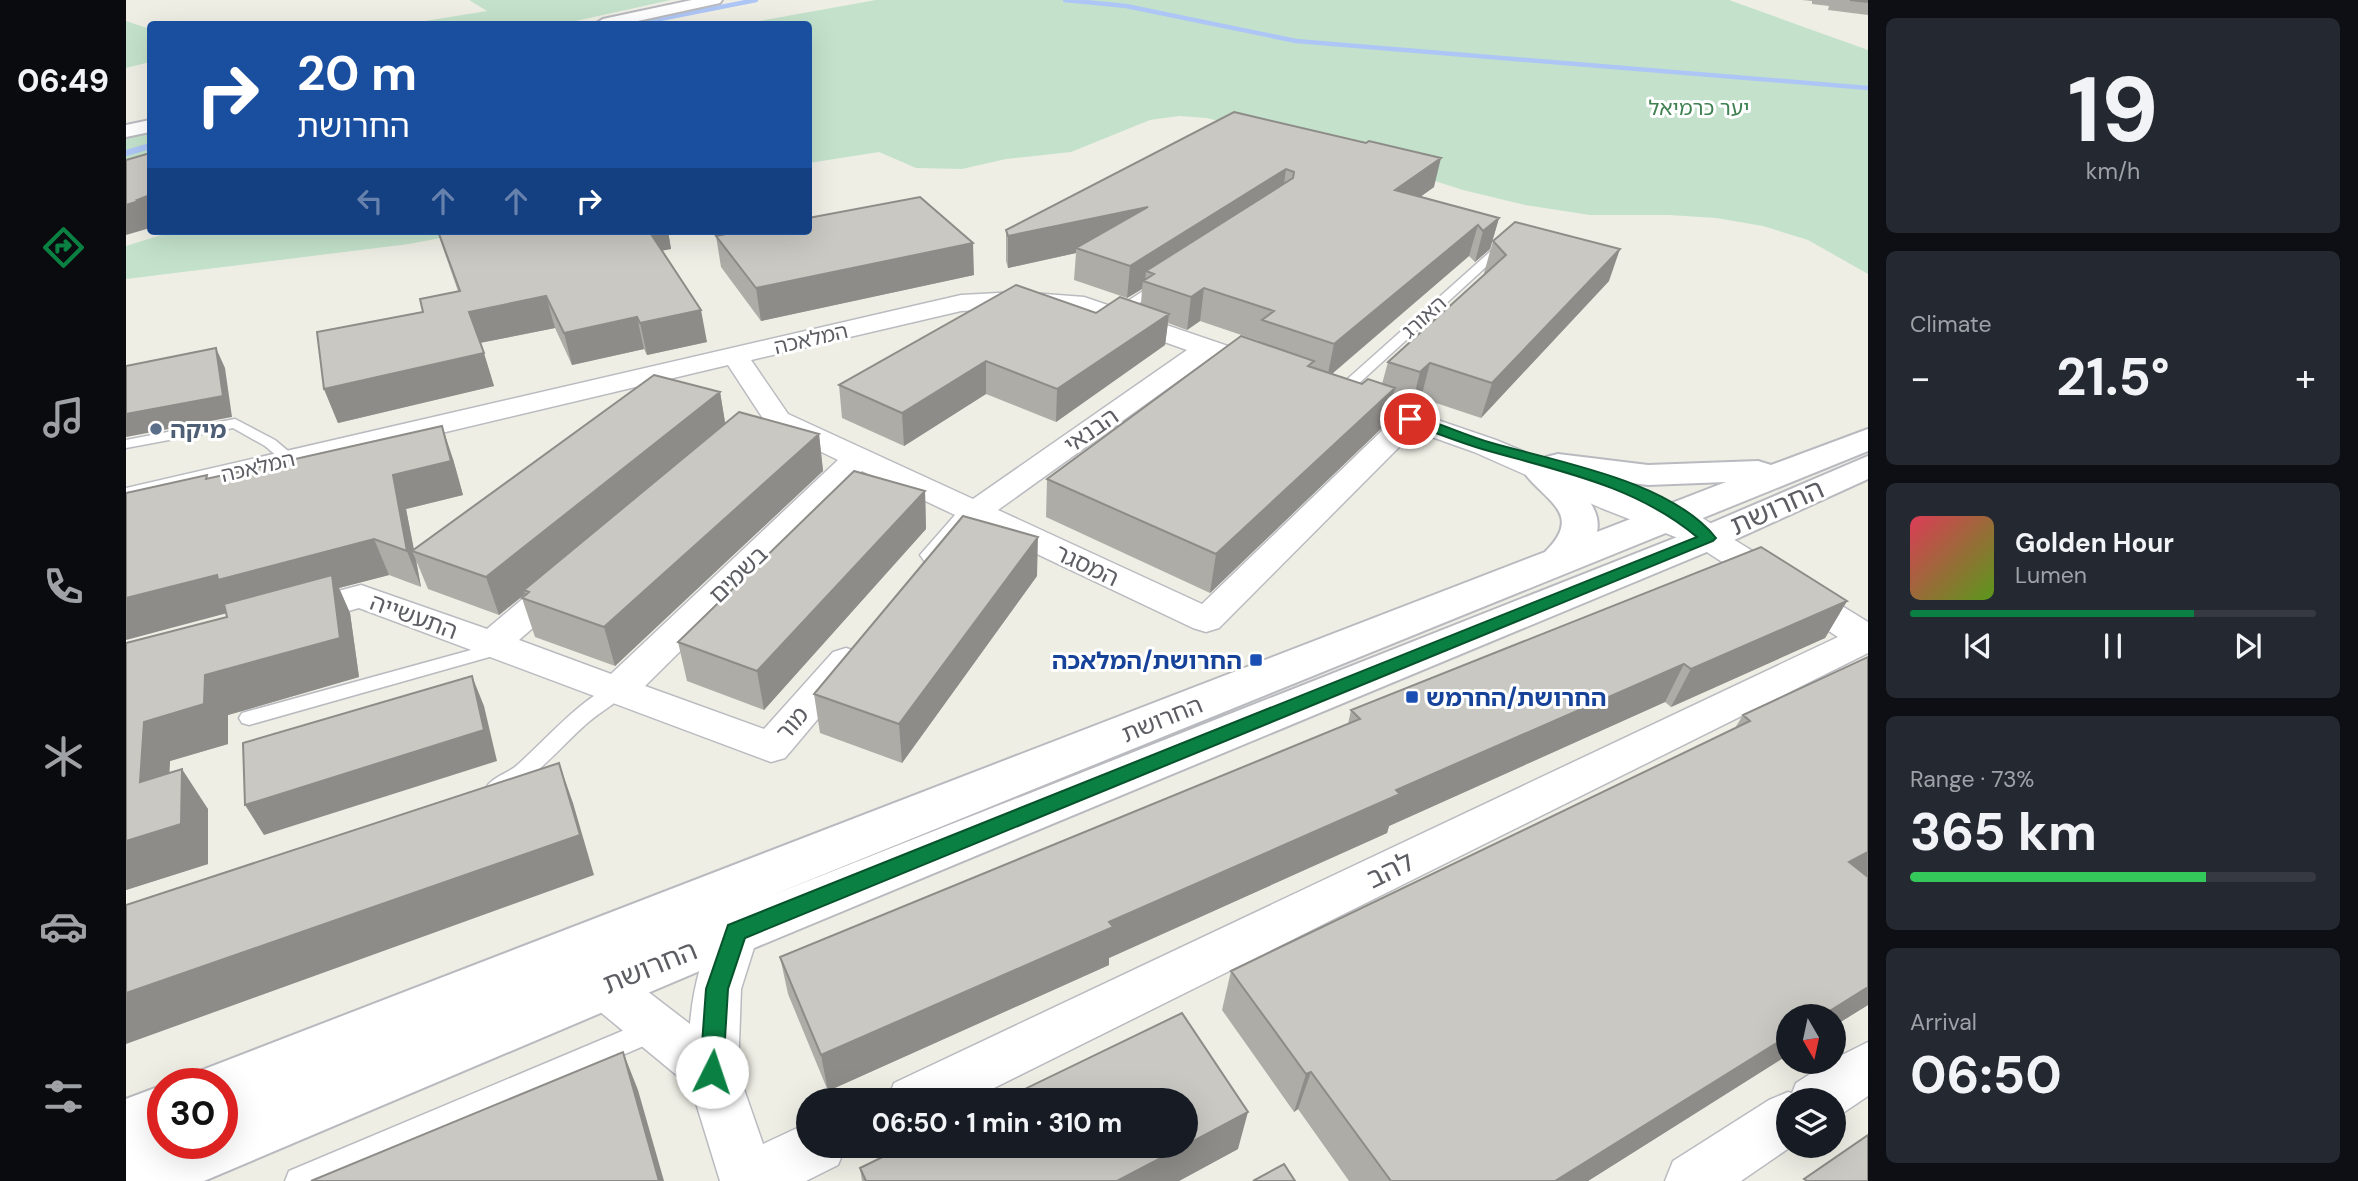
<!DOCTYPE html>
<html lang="en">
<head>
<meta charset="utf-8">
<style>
	body { margin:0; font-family:"DM Sans","Noto Sans Hebrew",sans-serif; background:#242831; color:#f1f3f6; height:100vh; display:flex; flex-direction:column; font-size:26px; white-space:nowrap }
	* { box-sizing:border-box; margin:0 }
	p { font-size:23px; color:#9ea1a6 }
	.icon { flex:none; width:38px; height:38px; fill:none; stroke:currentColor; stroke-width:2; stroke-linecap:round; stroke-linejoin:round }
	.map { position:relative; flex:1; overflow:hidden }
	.details { display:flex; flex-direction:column; gap:18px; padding:18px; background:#0d0f14; width:490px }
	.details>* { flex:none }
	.top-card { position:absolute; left:21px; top:21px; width:665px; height:214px; border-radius:7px; box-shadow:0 7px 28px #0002; background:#1a4fa0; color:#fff; overflow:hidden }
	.needle { width:46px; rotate:171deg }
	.controls { position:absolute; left:1650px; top:1004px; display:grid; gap:14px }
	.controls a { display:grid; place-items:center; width:70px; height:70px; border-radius:50%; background:#171b24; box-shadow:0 7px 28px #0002; font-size:35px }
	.speed { position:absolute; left:21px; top:1068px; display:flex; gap:14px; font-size:35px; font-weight:700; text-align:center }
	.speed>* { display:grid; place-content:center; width:91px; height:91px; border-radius:50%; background:#171b24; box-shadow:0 7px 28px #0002; line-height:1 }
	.speed .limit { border:10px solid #d22; background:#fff; color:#111 }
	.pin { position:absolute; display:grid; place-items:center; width:60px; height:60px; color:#fff; margin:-30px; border:4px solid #fff; border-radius:50%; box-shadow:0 2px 7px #0007 }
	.me { position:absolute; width:77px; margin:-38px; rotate:4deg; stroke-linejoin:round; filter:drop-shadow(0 0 5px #0008) }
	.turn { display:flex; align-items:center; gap:24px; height:147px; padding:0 35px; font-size:32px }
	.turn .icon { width:91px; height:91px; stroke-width:2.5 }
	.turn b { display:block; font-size:49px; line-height:60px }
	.lanes { display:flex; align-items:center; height:66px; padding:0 35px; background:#0003; justify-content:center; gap:35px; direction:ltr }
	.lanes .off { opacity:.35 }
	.big { font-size:52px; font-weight:700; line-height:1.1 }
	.details .widget { flex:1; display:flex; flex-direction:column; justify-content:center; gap:10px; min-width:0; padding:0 24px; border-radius:10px; background:#242831 }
	.details .dial { align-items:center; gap:0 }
	.dial b { font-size:91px; line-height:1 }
	.song { display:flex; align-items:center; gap:21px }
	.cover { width:84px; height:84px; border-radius:10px; background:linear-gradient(135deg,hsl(350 70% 55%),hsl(90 70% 35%)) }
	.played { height:7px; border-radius:4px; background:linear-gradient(90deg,#0b8043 70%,#363941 70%) }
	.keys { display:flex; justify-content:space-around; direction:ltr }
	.heat { display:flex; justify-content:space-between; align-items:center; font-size:38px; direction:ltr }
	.charge { height:10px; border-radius:5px; background:linear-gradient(90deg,#34c759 73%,#363941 0) }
	.trip { position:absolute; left:670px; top:1088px; width:402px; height:70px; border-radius:35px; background:#171b24; box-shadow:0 7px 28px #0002; font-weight:700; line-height:70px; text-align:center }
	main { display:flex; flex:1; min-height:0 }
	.menu { display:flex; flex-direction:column; width:126px; justify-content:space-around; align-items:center; background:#090b0e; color:#9ea1a6 }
	.menu .icon { width:49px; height:49px }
	.menu .on { color:#0b8043 }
	.menu b { font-size:32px; color:#f1f3f6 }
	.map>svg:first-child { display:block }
	.green { fill:#c4e2cb }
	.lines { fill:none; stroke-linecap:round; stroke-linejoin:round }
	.stream-far1 { stroke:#adc6f6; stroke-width:4.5 }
	.stream { stroke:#adc6f6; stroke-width:6 }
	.lane-casing { stroke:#babbc0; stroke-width:3 }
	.street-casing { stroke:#babbc0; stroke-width:3 }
	.secondary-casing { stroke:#b9babf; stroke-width:4 }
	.lane { fill:#fff; fill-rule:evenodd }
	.street { fill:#fff; fill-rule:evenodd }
	.secondary { fill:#fff; fill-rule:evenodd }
	.wall { fill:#adaca7 }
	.shaded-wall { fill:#8d8c88 }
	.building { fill:#c9c8c2; stroke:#8d8c88; stroke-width:2 }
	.route { fill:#0b8043; stroke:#07532c; stroke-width:2 }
	.service-dot { fill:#5c6f8a; stroke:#fff; stroke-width:2.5 }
	.transit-dot { fill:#1a4fb4; stroke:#fff; stroke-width:2.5 }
	.labels { text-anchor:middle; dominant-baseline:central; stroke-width:6; stroke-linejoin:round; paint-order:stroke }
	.far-park-label { font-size:21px; fill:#3f8151; stroke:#fff }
	.far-street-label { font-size:21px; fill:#5d5e64; stroke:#fff }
	.service-label { font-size:24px; font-weight:bold; fill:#4e5e75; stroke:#fff; text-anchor:start }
	.street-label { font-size:24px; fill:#5d5e64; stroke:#fff }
	.transit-label { font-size:24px; font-weight:bold; fill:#164399; stroke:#fff; text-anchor:end }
	.near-street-label { font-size:28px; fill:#5d5e64; stroke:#fff }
</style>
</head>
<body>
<main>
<nav class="menu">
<b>06:49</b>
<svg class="icon on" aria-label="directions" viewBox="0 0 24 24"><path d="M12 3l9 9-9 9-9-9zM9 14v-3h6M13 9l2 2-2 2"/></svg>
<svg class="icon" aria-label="music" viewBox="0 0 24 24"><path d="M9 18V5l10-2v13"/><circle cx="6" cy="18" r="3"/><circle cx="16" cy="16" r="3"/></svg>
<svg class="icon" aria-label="phone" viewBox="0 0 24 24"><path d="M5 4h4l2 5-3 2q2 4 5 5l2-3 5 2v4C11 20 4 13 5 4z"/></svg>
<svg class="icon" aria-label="climate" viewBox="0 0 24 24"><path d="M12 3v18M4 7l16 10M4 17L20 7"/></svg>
<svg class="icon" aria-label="car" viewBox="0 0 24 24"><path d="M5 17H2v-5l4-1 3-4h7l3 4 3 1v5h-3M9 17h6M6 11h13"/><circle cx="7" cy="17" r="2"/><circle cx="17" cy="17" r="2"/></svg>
<svg class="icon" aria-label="filters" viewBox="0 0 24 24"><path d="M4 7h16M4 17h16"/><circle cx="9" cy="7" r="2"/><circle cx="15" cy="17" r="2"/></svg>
</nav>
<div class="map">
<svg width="1742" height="1181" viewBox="0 0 1742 1181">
	<rect width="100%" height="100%" fill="#eeeee5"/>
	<path class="green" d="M343,0H545L436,24H281L361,11Z
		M750,0H1603L1742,50V274L1682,240L1637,226L1590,218L1543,215H1464L1399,205L1337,190L1253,163L1081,118L1053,116L1024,120L945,152L880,159L836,169L790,168L753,152L683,163L682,24H617Z
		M0,21L24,29V62L0,68Z
		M21,120L24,122V154L0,160V124Z
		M48,231H350L283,244L0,279V246Z"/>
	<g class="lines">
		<path class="stream-far1" d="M939,0L1000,6L1170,41L1742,88
			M509,24L630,0"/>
		<path class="stream" d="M0,153L24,146"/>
		<g class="lane-casing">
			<path id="lane" d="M1375,242L1385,244L1218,397H1208V391Z
				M1036,279L1040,280V286L993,316L989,317L983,313Z
				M109,419L149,440L168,456L171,459L168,462H158L139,446L107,428L0,448V440Z
				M374,642L381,644L383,648L381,652L123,725L116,723L113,718L116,713L123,711Z
				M491,684L498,686L501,691L498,696C485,706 470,715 458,726C438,743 388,803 362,795L359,789C365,778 379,774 389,767C416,744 458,694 491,684Z
				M527,1018L536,1022L540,1030L536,1038L206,1181H159L163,1171Z"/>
		</g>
		<g class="street-casing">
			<path id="street" d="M892,292L958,297L1149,362L1153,368L1149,374L1139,376L1084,358L872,510L1076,604L1265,422L1208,402L1204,396L1208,390L1218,388L1370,440L1554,516C1572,511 1580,520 1594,531L1742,622V653L842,1101H761L768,1083L1712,637L1570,545L1475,508L1348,452L1289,431L1093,628L1080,632L1067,628L854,527C837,546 827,570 799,562L794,555L829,515L736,471L519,686L638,729L707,652L720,648L733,652L739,661L733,670L659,758L645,762L233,608L172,625L159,621L154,613L159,605L235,585L361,629L425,575L437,572L449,575L454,583L449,591L393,640L485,674L712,460L642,426L602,365L0,508V488L835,295ZM906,307L946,309L1061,350L847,499L662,414L625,360L835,311Z
				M610,912L627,918L633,932L615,989L612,1072L637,1144L682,1123V1146H720L712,1165L680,1181H594L565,1087L461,1001L454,986L461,971L478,964L495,971L564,1024C567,986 577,952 593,918Z
				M1742,1042V1096L1708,1119V1101H1662V1146H1666L1615,1181H1539L1547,1161L1643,1100L1662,1092L1666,1093L1670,1083L1703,1062H1708V1059Z"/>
		</g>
		<g class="secondary-casing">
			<path id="secondary" d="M566,0H596L594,3L498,24H469L477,19Z
				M24,120V132L0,137V125Z
				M1742,429V451L644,896L1569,530L1742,456V479L1595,546L628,948L78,1181H0V1099L37,1085V1143H96V1083H70L76,1070L1419,552C1459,513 1418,501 1397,471L1402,464L1417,462L1420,457L1432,454L1522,465L1632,461L1645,465ZM1439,475L1522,485L1600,482L1471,532C1476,509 1455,490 1439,475Z"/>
		</g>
		<use href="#lane" class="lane"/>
		<use href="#street" class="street"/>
		<use href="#secondary" class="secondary"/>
	</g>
	<path class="wall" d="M1676,0H1742V15L1702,10L1703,6L1686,4V1Z
		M1108,112L1308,187L1294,197L1373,218L1364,249L1349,262L1343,256L1206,374L1236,384H1256L1262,362L1359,274L1358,273L1367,241L1483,281L1355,418L1295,398L1285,408L1266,401L1260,424L1084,593L920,517L921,479L1133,341L1074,321L1061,330L1042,323L1039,345L930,422L860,394L778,446L716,418L713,385L970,313L1015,304L1016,289L1001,298L948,280L950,253L882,268L880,261V230Z
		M311,231H542L545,249L536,250L581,342L521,355L518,349L446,365L429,328L354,343L368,386L212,423L198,389L297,312L332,291Z
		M590,236L848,275L635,321L595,267Z
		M594,392L599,423L693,434L697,471L489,666L409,637L396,598L400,595L399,594L373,615L302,589L290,560L295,587L263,575L213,588L224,613L233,677L102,715V744L44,761L43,773L82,809V864L0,890V643L101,617L82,479L327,459L337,495L280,509L288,549Z
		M799,491L800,529L638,710L561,681L552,642Z
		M911,576L776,763L694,733L688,694Z
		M1721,601L1699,638L1545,707L1539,702L1263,826L1261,833L983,958V965L702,1091L662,994L654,957L1222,724L1225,710Z
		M1742,657L1741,876L1742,877V1005L1708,1026L1662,1017V1055L1462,1181H1223L1172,1109L1168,1112L1096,1010L1105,971L1609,728L1617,715Z
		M1112,1149L1053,1181H736L734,1168Z"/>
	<path class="shaded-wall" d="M1315,158L1308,187L1262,220L1269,190Z
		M1160,169L1156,199L1028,274L1020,271L1019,281H1017L1016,289L1001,298L1004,266Z
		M24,195V228L0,235V205Z
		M1022,207L950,248V253L882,268V236Z
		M1373,218L1364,249L1349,262L1357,231Z
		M1352,225L1343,256L1201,378L1208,344Z
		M519,231H542L545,249L524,253Z
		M847,243L848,275L635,321L630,288Z
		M1494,249L1483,281L1355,418L1366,383Z
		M1078,288L1074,321L1061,330L1065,297Z
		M420,296L429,328L353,343L343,312Z
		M575,310L581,342L521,355L514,323Z
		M1043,314L1039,345L930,422L931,389Z
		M511,317L518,349L446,365L438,333Z
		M90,348L99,368L106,417L0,437V414Z
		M358,353L368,386L212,423L198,389Z
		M860,361V394L778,446L776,413Z
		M1304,363L1295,398L1285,408L1294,372Z
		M1269,388L1260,424L1084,593L1090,554Z
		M594,392L600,428L398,590L399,594L373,615L360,577Z
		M316,426L327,459L337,495L280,509L288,551H286L290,560L295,587L281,551L267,475Z
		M693,434L697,471L489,666L478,627Z
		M799,491L800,529L638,710L631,671Z
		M912,537L911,576L776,763L773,724Z
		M248,539L263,575L213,588L224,613L233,677L102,715V744L44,761L41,821L14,782L18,722L79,675L109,611L0,640V598L91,575Z
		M1721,601L1699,638L1545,707L1565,669Z
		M1558,664L1539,702L1263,826L1261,833L983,958V965L702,1091L695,1055L1270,790Z
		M346,676L358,706L371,761L138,835L119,805Z
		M433,763L447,803L468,875L0,1044V993Z
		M56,769L82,809V864L0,890V841Z
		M1742,852V876L1694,902L1723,862Z
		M1742,987V1005L1708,1026V1017H1694Z
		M1662,1036V1055L1462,1181H1429Z
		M497,1052L512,1090L538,1181H533Z
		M1185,1072L1172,1109L1168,1112L1180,1074Z
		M1122,1112L1112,1149L1053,1181H991L1058,1146H1060V1145Z"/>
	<path class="building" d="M1724,0H1742V2Z
		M1108,112L1240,143L1243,141L1315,158L1269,190L1373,218L1357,231L1352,225L1208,344L1136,320L1148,311L1078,288L1065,297L1017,281L1028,274L1020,271L1167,178L1168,172L1160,169L1004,266L950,248L1022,207L882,236L880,230Z
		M24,153V195L11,200L13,201L0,205V160Z
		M794,197L847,243L630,288L590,236L615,231H682V218Z
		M1389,222L1494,249L1366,383L1304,363L1294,372L1262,362L1380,255L1367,241Z
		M312,231H523L575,310L514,323L511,317L438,333L420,296L343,312L358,353L198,389L191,332L297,312L294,299L334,291Z
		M890,285L970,313L994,297L1043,314L931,389L860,361L776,413L713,385Z
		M1115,336L1188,361L1182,366L1236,384L1242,379L1269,388L1090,554L921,479Z
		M90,348L97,396L0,414V366Z
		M528,375L594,392L360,577L286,551Z
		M613,412L693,434L478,627L396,598L403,592L398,590Z
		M316,426L325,461L267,475L281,551L248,539L92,580L91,575L0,598V493L81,475L80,479Z
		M728,471L799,491L631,671L552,642Z
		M837,516L912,537L773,724L688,694Z
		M1635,547L1721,601L1565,669L1558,664L1270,790L1274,794L983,922L987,927L695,1055L654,957L1234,719L1225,710Z
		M206,575L214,638L79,675L78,704L18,722L14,782L56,769L55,824L0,841V643L101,617L98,604Z
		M1742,657V852L1723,862L1742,877V987L1694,1017H1662V1036L1429,1181H1265L1185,1072L1180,1074L1105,971L1624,721L1617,715Z
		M346,676L358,730L119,805L117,743Z
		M433,763L454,835L0,993V905Z
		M1056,1013L1122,1112L1060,1145V1101H874Z
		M497,1052L533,1181H185Z
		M1742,1135V1181H1681L1678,1179Z
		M779,1146H1058L991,1181H740L734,1168Z
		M1158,1164L1169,1181H1127Z"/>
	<path class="route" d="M1284,415C1312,422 1338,435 1366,443C1432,462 1545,481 1590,538L1587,541L619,938L602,989L597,1072L594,1080L586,1083L577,1080L574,1072L580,989L602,925L1571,537C1509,485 1432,471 1356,449C1330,441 1305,431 1280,422L1278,419Z"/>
	<circle class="service-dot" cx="30" cy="429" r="7"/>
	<g class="transit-dot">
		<rect x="1123" y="653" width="14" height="14" rx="3.5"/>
		<rect x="1279" y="690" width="14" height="14" rx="3.5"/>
	</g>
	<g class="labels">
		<g class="far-park-label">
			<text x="1573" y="108">יער כרמיאל</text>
		</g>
		<g class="far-street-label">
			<text transform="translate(1298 317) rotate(-42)">האורג</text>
			<text transform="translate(685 339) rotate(-13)">המלאכה</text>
			<text transform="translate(132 467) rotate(-13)">המלאכה</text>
		</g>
		<g class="service-label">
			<text x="44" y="429">מיקה</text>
		</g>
		<g class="street-label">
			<text transform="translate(965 430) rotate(-35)">הבנאי</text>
			<text transform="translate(961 565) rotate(25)">המסגר</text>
			<text transform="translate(612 574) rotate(-44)">בשמים</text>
			<text transform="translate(288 616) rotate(20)">התעשייה</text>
			<text transform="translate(1036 719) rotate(-22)">החרושת</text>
			<text transform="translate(666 723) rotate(-49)">מור</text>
		</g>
		<g class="transit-label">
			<text x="1116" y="660">החרושת/המלאכה</text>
			<text x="1300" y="697" text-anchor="start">החרושת/החרמש</text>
		</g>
		<g class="near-street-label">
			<text transform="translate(1651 507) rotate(-24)">החרושת</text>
			<text transform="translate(1264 870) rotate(-26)">להב</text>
			<text transform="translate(524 967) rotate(-22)">החרושת</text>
		</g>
	</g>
</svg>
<div class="controls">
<a><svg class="needle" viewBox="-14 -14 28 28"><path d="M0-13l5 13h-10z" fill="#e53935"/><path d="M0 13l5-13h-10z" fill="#9ea1a6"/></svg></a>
<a><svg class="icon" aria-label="layers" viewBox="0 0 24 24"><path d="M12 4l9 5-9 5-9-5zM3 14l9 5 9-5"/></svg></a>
</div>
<div class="speed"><div class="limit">30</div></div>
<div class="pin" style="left:1284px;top:419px;background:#d93025"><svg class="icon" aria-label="arrive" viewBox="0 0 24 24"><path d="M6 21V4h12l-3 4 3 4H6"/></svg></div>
<svg class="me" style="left:586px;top:1072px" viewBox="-20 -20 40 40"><circle r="19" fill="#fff"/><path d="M0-13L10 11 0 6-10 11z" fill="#0b8043"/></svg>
<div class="trip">06:50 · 1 min · 310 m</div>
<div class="top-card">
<div class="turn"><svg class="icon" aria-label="right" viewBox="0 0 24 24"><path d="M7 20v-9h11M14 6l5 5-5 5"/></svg><div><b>20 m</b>החרושת</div></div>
<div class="lanes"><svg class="icon off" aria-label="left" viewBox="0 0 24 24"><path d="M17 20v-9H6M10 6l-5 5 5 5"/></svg><svg class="icon off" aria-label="ahead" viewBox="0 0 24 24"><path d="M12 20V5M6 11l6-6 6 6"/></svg><svg class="icon off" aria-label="ahead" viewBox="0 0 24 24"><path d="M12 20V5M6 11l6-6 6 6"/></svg><svg class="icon" aria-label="right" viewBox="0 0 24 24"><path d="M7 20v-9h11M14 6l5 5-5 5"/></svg></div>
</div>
</div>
<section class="details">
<div class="widget dial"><b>19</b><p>km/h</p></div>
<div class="widget"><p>Climate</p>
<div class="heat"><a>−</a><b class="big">21.5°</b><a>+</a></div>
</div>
<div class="widget">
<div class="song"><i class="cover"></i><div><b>Golden Hour</b><p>Lumen</p></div></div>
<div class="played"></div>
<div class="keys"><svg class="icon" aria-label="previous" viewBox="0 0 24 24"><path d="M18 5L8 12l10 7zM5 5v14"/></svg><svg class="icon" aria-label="pause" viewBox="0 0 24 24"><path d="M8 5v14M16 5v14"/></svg><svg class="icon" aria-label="next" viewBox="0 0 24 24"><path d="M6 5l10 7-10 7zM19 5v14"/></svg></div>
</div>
<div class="widget"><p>Range · 73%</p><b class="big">365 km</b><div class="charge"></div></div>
<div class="widget"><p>Arrival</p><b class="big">06:50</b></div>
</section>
</main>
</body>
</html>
